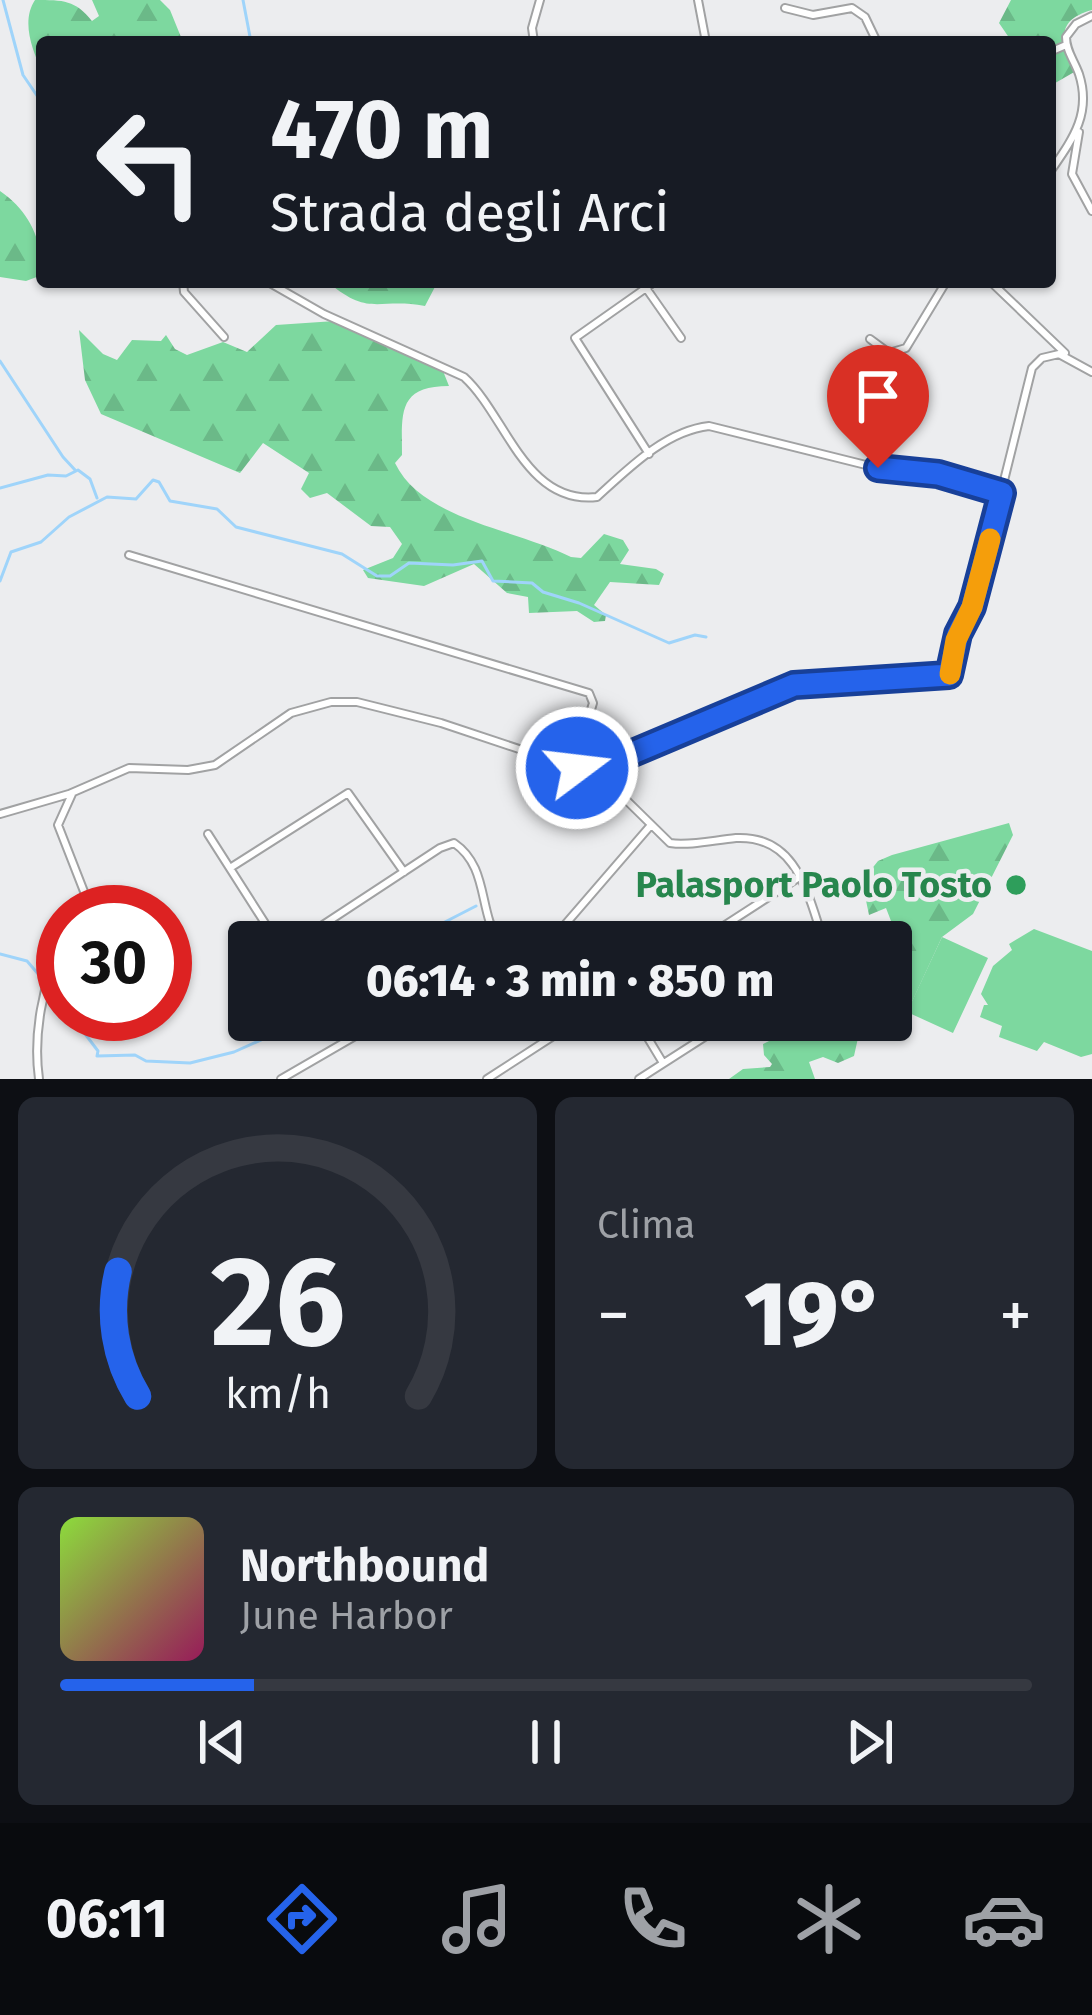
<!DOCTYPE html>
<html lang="it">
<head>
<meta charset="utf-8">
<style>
	body { margin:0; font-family:"Fira Sans",sans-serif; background:#242831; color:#f1f3f6; height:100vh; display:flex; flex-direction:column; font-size:45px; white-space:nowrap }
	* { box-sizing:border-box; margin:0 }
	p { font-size:39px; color:#9ea1a6 }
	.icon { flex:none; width:66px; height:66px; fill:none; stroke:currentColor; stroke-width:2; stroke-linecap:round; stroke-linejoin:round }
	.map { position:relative; height:1079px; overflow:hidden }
	.panel { display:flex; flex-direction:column; gap:18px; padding:18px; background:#0d0f14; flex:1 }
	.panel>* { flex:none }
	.hud { position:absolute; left:36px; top:36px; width:1020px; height:252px; border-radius:12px; box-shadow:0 3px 9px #0004; background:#171b24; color:#f1f3f6; overflow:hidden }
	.speed { position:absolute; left:36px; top:885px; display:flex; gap:24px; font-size:60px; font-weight:700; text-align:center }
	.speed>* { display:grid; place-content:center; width:156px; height:156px; border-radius:50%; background:#171b24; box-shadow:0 3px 9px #0004; line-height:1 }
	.speed .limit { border:18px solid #d22; background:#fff; color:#111 }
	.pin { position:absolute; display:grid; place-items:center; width:102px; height:102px; color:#fff; margin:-123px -51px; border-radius:50% 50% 50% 0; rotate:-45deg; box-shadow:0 0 12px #0007 }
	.pin .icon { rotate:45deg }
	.me { position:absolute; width:132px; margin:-66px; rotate:75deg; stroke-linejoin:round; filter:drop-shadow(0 0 9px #0008) }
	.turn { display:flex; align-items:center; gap:42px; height:252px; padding:0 36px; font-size:54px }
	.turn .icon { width:156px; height:156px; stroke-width:2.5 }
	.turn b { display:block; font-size:84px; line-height:102px }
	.big { font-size:90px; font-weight:800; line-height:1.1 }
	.panel .card { flex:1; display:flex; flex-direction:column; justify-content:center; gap:18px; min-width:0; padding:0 42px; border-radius:18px; background:#242831 }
	.panel .dial { align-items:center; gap:0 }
	.dial svg { height:312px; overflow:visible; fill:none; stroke:#363941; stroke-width:7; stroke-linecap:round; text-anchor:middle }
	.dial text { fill:#f1f3f6; stroke:none }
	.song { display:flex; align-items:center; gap:36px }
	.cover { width:144px; height:144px; border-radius:18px; background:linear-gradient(135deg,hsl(90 70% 55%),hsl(330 70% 35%)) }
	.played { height:12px; border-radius:6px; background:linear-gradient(90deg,#2563eb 20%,#363941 20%) }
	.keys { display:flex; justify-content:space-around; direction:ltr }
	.heat { display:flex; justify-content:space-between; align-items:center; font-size:66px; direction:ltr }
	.panel .tiles { flex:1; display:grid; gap:18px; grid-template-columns:1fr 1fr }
	.card:last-child { grid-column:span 2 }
	.trip { position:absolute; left:228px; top:921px; width:684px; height:120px; border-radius:12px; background:#171b24; box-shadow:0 3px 9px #0004; font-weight:800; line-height:120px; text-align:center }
	.tab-bar { display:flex; height:192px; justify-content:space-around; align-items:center; background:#090b0e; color:#9ea1a6 }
	.tab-bar .icon { width:84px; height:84px }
	.tab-bar .active { color:#2563eb }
	.tab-bar b { font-size:54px; color:#f1f3f6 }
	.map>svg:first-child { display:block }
	.grass { fill:#7dd89f }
	.forest { fill:url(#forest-firs) }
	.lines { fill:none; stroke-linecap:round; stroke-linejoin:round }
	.stream { stroke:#9fd4fa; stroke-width:3 }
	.minor-casing { stroke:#a1a2a3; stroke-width:10 }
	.minor { stroke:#fff; stroke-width:6 }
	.route-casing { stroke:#184099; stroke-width:30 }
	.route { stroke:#2563eb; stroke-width:21 }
	.slow { stroke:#f59e0b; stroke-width:21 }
	.leisure-dot { fill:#2e9e5b; stroke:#ecedef; stroke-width:4.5 }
	.labels { text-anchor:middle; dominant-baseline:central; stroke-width:9; stroke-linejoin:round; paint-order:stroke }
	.leisure-label { font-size:36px; font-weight:bold; fill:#27864d; stroke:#ecedef; text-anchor:end }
</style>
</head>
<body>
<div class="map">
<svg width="1092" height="1079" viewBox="0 0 1092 1079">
	<defs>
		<pattern id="forest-firs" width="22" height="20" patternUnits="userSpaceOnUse" patternTransform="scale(3)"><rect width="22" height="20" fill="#7dd89f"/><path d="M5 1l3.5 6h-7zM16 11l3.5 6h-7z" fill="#6bb988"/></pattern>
	</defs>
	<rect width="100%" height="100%" fill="#ecedef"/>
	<path class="grass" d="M1034,929L1092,951V1054L1081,1057L1044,1042L1037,1051L999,1037L1002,1026L980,1017L984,1005H988L981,994L993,966L1012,950L1009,944Z
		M942,937L988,958L953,1033L907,1012Z"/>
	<path class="forest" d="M35,0C64,0 75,0 92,21L99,16L92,0H160L170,10L183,42H42V71C32,50 21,21 35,0Z
		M1011,0H1092V10C1053,21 1063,42 1076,71L1050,86V42H1012L999,23Z
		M0,191C30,212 42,239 42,275L26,281L0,277Z
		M328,282H357L362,286L437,283L425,306C378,297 370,318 328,282Z
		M335,321L443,371L449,386C397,386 402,414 402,455L395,463C422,520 516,529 571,557L581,558L604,534L623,540L629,550L620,564L656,569L664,574L659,585L610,582L594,605L606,615L605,621L594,622L577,611L529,613L528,597L507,593L474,564L424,586L368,578L363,570L393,558L402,544L390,527L371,526L327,493L310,498L301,489L309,473L263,443L240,473L101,414L85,380L79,330L103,354L117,360L132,340L161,341L166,335L175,349L187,355L223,342L247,352L276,325Z
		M1009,823L1013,835L973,914L942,937L911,1004L894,996L891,942H880L891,921L886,908L869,915L862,881L878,861L892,855Z
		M812,1020H862L854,1056L838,1063L823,1057L809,1062L815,1079H729L743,1069L770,1067L772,1064L764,1055L763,1044Z"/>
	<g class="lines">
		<path class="stream" d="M3,0L23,75L42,103
			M243,0L251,42
			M0,361L63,457L76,471
			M0,488L48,475L66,476L78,470L90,479L97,498
			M0,581L11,552L41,542L69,517L107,497L136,499L153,480L159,482L170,501L217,509L236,527L342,554L377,576H390L409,563L453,565L482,561L493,581L532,583L543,592L579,603L669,643L695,635L706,637
			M406,942L476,906
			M0,954L27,961L63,1003
			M70,1014L98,1051L97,1056L135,1055L146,1061L190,1063L234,1052L306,1020"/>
		<g class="minor-casing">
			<path id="minor" d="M698,0L706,42
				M785,8L813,15L852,8L865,17L877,42
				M534,42L532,28L540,0
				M1050,52L1066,45
				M1079,132L1072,174L1092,211
				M1050,172C1072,140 1092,114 1079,74C1074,60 1066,51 1066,37L1076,24L1092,16
				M183,282L184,292L224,337
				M268,282L324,314L464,377C506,415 525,505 597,497C628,469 665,431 709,426L878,468L944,475L1001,493
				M642,282L646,288L654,282
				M991,282L1065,353
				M870,339L889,353L906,348L946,282
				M649,454L575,338L646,288L681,338
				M129,555L589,693L593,703L577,755V768
				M623,759L614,777L615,789L670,843C691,846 714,840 736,838C798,835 808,896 824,942
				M72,794L58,825L92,912
				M0,814L69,794L129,768L188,770L215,765L291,713L331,702H357L441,723L570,766C623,773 731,703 788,687C837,673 895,677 946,677L952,670L957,636L973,605L1032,368L1042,358L1059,354L1092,372
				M208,834L277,942
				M230,868L348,793L404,872
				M297,942L440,848L454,843C489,867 478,910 499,942
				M550,942L651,825
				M699,942L801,876
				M637,1020L663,1063
				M39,1079C33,1036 42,982 63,944
				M281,1079L383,1020
				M487,1079L578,1020
				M639,1079L731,1020"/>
		</g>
		<use href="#minor" class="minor"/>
	</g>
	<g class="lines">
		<g class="route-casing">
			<path id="route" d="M577,768L621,758L794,685L949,675L958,634L972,607L1002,493L938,474L878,468"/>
		</g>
		<use href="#route" class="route"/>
		<path class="slow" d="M950,674L956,640L972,607L990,539"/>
	</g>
	<circle class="leisure-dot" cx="1016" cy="885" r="12"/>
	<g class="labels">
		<g class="leisure-label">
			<text x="992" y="885">Palasport Paolo Tosto</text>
		</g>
	</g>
</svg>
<div class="speed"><div class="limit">30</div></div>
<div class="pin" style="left:878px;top:468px;background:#d93025"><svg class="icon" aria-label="arrive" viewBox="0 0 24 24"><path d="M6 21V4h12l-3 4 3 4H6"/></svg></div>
<svg class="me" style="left:577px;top:768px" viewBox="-20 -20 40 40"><circle r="17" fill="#2563eb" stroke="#fff" stroke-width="3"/><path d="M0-11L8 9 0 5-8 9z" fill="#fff"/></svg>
<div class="trip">06:14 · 3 min · 850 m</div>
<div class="hud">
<div class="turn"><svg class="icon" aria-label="left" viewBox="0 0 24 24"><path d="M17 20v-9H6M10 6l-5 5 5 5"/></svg><div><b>470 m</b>Strada degli Arci</div></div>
</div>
</div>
<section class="panel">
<div class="tiles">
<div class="card dial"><svg viewBox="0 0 100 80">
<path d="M14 69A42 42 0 1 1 86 69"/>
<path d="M14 69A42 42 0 0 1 9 37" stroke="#2563eb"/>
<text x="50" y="56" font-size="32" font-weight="700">26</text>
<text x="50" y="72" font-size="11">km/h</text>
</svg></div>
<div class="card"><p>Clima</p>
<div class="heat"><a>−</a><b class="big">19°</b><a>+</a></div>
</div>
<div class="card">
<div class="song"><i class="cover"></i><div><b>Northbound</b><p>June Harbor</p></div></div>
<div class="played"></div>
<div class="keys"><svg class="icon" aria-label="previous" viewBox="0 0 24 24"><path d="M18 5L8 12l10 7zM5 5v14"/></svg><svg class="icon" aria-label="pause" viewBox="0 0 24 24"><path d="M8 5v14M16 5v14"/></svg><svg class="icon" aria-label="next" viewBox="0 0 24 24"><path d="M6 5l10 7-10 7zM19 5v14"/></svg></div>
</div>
</div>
</section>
<nav class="tab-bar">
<b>06:11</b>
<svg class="icon active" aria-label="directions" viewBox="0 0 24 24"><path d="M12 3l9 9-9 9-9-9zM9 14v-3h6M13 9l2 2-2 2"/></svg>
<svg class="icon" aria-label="music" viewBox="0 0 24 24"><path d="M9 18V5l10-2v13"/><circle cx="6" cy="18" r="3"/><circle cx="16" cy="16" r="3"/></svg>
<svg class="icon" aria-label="phone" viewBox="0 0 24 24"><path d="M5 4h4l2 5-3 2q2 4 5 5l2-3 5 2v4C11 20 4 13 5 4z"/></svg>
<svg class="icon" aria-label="climate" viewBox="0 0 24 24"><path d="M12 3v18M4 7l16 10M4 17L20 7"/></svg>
<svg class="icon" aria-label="car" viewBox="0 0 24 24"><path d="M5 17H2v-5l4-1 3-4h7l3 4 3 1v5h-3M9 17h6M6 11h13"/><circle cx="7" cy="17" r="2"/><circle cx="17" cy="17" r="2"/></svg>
</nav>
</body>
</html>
